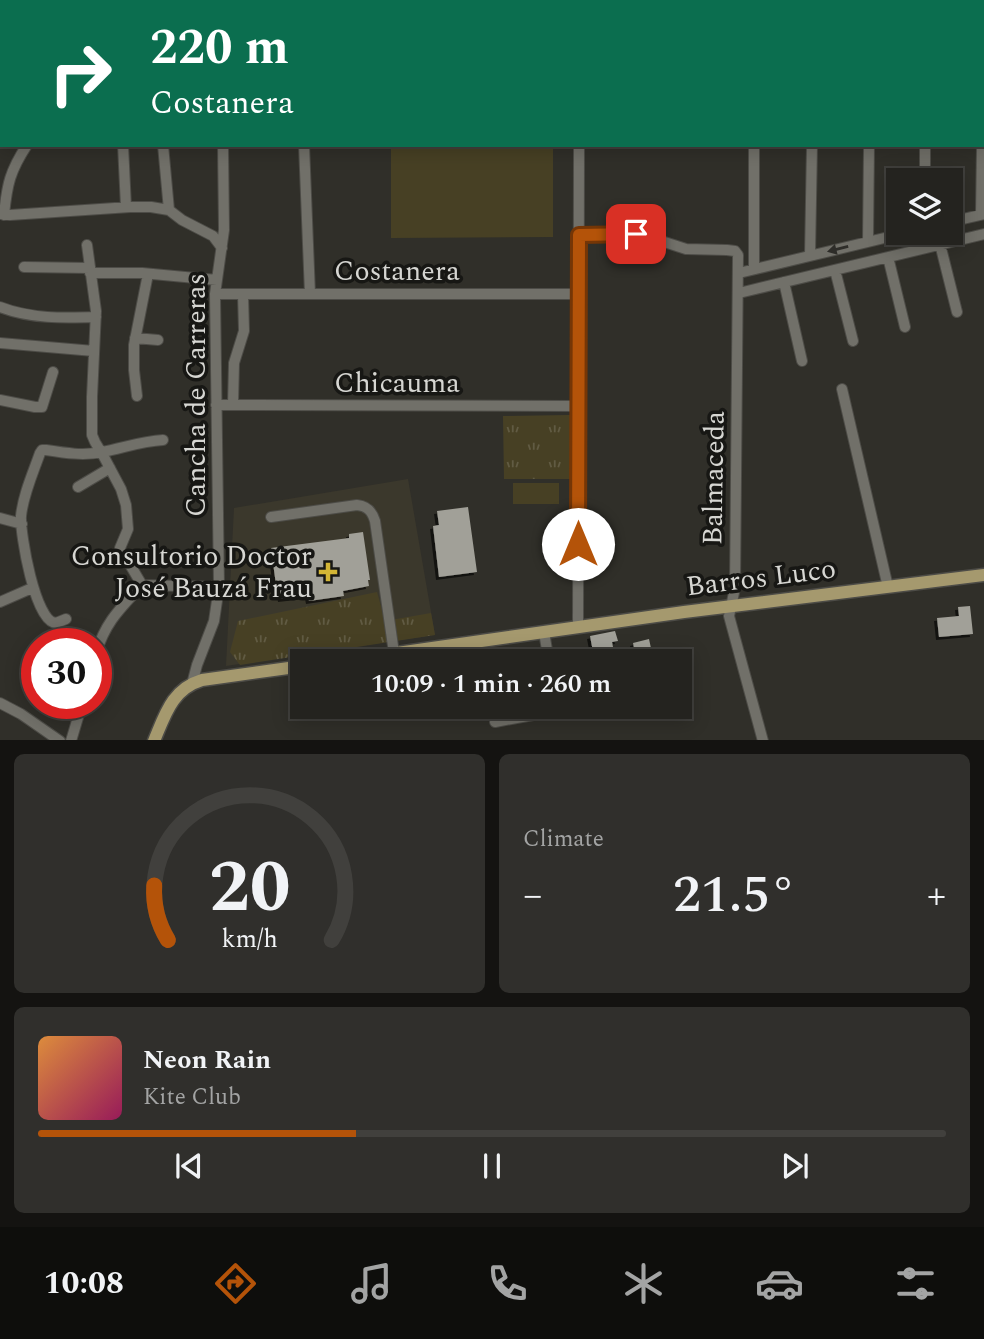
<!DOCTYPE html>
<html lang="en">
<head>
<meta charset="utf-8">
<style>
	body { margin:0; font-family:Spectral,serif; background:#302f2c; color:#f1f3f6; height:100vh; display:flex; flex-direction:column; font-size:26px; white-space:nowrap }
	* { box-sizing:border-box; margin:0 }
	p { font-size:23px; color:#a3a4a4 }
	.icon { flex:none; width:38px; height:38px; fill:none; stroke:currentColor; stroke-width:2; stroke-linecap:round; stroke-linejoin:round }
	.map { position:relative; height:740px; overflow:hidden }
	.drawer { display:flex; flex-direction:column; gap:14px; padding:14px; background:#141311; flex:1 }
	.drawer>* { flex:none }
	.banner { position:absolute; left:0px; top:0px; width:985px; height:147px; box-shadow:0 4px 18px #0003,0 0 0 2px #41403d; background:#0b6e4f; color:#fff; overflow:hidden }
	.buttons { position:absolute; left:886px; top:168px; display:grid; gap:14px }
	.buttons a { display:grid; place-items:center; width:77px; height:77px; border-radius:0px; background:#24231f; box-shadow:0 4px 18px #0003,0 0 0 2px #41403d; font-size:35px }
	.speed { position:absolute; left:21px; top:628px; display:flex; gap:14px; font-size:35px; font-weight:700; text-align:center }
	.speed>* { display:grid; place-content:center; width:91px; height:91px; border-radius:50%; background:#24231f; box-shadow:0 4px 18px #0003,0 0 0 2px #41403d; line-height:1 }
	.speed .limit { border:10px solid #d22; background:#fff; color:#111 }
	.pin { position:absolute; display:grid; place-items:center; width:60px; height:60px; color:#fff; margin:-30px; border-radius:14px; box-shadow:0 4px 10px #0006 }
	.me { position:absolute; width:77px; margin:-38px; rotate:0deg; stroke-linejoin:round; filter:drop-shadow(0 0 5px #0008) }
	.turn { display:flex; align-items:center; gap:24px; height:147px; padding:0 35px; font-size:32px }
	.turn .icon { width:91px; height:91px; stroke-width:2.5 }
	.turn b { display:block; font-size:49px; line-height:60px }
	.big { font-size:52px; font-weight:600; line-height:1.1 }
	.drawer .card { flex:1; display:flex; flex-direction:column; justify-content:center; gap:10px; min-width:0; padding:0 24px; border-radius:10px; background:#302f2c }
	.drawer .dial { align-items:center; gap:0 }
	.dial svg { height:182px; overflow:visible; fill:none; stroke:#41403d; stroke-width:7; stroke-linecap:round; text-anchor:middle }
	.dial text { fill:#f1f3f6; stroke:none }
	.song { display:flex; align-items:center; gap:21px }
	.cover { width:84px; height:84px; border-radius:10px; background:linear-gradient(135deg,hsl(30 70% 55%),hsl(330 70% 35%)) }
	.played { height:7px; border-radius:4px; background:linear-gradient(90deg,#b45309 35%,#41403d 35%) }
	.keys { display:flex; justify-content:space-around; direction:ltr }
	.heat { display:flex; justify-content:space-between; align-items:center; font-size:38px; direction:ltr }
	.drawer .tiles { flex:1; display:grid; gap:14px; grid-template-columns:1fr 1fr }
	.card:last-child { grid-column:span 2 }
	.trip { position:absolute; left:290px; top:649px; width:402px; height:70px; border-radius:0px; background:#24231f; box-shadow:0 4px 18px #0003,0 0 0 2px #41403d; font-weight:600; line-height:70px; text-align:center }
	.menu { display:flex; height:112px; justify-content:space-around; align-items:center; background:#0e0e0c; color:#a3a4a4 }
	.menu .icon { width:49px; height:49px }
	.menu .active { color:#b45309 }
	.menu b { font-size:32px; color:#f1f3f6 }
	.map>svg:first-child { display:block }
	.built { fill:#3b382c }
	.green { fill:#474024 }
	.park { fill:url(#park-tufts) }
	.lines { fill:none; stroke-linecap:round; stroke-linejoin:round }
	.river { stroke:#8a7d49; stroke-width:18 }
	.building { fill:#a1a098; filter:url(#shadow) }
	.minor-casing { stroke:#4d4c47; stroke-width:12 }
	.major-casing { stroke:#4d4c47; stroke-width:15 }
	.minor { stroke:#717069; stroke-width:10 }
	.major { stroke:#a5996e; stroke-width:12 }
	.oneway { fill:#2e2d29 }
	.route-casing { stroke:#753606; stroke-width:18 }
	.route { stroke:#b45309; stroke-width:12 }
	.poi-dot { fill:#d3b635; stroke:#171714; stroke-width:2.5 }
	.labels { text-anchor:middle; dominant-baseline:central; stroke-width:7; stroke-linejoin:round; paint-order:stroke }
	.street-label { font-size:28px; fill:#d6d6d2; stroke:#171714 }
	.poi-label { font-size:28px; fill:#d6d6d2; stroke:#171714; text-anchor:end }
</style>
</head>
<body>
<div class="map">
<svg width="984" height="741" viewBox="0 0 984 741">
	<defs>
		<pattern id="park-tufts" width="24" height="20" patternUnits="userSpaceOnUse" patternTransform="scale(1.75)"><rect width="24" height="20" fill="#474024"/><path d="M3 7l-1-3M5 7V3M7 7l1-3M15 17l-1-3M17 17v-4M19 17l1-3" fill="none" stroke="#615b43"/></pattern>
		<filter id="shadow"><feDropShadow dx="-3" dy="3" stdDeviation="0" flood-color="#0009"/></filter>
	</defs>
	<rect width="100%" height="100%" fill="#302f29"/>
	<path class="built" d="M408,479L435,635L226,666L234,508Z"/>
	<path class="green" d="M391,145H553V237L391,238Z
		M513,483H559V504H513Z"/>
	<path class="park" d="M570,415V479H504L503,416Z
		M377,592L385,621L431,613L435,635L240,665L230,652L238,621Z"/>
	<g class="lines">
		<path class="river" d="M112,2L115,0
			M0,86L2,84"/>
	</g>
	<path class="building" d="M468,507L477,572L439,577L433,526L439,525L437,511Z
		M363,532L370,580H368L369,586L343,591L344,596L309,601L308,596L281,599L280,592H277L271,548L349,538V534Z
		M970,606L973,634L939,637L937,618L959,616L958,607Z
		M615,631L618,641L612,642L616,662H595L590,636Z
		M649,639L654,662H637L633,643Z"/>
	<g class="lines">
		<g class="minor-casing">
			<path id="minor" d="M738,0L741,2
				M224,2L226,0
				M984,53V52
				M123,145L126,207
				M163,145L169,210
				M304,145L310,294
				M754,145V269
				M925,180V145
				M0,214L10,215L130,207H151L169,210L182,220L213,236L222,248
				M981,214L982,145
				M4,215C7,184 10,171 27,145
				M950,222L984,214
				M579,235L636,234L649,237L686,249L727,250L735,251L738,255L735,588L729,616L763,741
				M868,242L869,145
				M940,244L957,312
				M87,245L96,311L92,397V435L95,442L104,457L121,489L126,505L128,529L120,548V551L129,563L142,585
				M810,255L812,145
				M888,257L905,327
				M24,267L90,268
				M835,270L853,341
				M90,273H142L217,280
				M739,273L905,233
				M784,282L802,361
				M739,293L984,234
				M215,294H579
				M0,307C31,319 63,318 96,317
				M135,338L158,340
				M0,343L94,351
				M842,389L888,587
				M137,396L134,370V345L148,274
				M0,400L35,407H42L53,372
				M216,405L578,406
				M233,405L234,363L244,331L243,294
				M78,487L110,468
				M271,517L357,505C367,506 372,511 375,521L394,653
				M0,518L22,524
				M0,602L32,588
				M66,619C66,619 56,623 56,623C35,623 20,533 21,516C23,495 33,473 40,453L42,450H46C65,453 84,456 102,452C123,448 142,441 163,440
				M578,627L579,145
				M544,632L549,662
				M96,653C106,621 120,609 142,585L219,587
				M192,684L197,665L214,621L219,587L215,294L224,230L223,145
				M0,703L21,714L60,741
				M495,722L577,707
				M71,741L82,704"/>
		</g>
		<g class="major-casing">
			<path id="major" d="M334,662L684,612L984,575
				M154,741C165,715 172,689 202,680L303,666"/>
		</g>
		<use href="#minor" class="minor"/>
		<use href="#major" class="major"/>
	</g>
	<defs><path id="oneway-solid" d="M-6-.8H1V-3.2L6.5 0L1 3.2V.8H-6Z" transform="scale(1.75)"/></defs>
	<use class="oneway" href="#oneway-solid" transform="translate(838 249) rotate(166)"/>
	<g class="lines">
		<g class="route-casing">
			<path id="route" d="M578,544L579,235L636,234"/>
		</g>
		<use href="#route" class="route"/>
	</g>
	<path class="poi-dot" d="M324.5 561.5h7v7h7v7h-7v7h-7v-7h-7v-7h7z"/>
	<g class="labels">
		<g class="street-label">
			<text x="397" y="271">Costanera</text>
			<text x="397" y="383">Chicauma</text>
			<text transform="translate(196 395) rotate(-90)">Cancha de Carreras</text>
			<text transform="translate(714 478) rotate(-89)">Balmaceda</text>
			<text transform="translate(761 578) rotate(-7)">Barros Luco</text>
		</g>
		<g class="poi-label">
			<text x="312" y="556">Consultorio Doctor<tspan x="312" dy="32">José Bauzá Frau</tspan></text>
		</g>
	</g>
</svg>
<div class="buttons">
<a><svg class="icon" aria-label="layers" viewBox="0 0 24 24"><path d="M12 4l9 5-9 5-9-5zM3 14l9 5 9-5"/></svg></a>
</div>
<div class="speed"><div class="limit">30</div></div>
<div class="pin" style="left:636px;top:234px;background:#d93025"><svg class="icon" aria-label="arrive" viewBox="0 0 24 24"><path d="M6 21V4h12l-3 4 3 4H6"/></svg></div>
<svg class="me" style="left:578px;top:544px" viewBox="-20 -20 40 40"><circle r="19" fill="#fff"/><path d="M0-13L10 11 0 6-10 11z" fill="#b45309"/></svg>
<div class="trip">10:09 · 1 min · 260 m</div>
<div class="banner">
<div class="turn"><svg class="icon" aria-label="right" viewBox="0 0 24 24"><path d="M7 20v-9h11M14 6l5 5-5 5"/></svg><div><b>220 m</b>Costanera</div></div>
</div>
</div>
<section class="drawer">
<div class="tiles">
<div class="card dial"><svg viewBox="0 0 100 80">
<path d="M14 69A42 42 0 1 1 86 69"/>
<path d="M14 69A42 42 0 0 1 8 45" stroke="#b45309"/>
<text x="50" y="56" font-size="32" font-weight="700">20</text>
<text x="50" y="72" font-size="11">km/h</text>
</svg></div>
<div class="card"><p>Climate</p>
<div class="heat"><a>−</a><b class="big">21.5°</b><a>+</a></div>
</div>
<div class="card">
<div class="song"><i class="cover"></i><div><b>Neon Rain</b><p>Kite Club</p></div></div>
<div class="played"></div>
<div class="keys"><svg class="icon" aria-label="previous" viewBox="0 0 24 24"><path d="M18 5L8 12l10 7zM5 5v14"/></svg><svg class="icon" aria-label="pause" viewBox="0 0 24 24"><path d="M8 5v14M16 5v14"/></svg><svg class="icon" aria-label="next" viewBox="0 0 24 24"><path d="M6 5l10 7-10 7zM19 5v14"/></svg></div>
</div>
</div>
</section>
<nav class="menu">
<b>10:08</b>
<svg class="icon active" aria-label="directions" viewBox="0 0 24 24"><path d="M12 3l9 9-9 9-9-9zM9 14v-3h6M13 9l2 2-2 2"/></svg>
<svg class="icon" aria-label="music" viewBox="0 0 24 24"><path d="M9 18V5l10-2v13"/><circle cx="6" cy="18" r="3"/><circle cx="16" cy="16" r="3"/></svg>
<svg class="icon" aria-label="phone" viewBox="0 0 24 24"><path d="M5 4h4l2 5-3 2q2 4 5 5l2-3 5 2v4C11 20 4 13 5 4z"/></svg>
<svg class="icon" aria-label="climate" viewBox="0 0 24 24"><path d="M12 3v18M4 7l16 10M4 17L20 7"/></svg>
<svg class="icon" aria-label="car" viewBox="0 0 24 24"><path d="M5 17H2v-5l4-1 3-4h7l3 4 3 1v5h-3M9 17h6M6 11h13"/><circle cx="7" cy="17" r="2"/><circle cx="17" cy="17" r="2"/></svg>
<svg class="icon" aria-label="filters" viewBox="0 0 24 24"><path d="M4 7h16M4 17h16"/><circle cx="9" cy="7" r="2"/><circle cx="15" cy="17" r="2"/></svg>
</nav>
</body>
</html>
